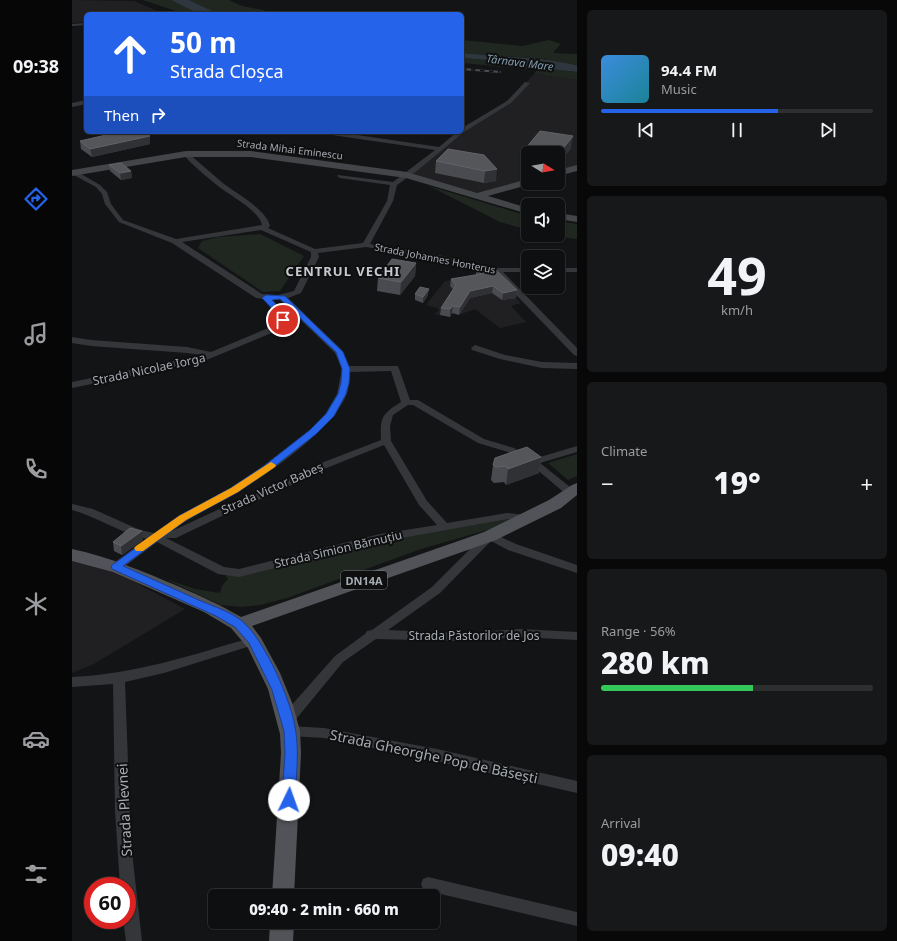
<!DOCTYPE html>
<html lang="en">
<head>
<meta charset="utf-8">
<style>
	body { margin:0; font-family:"Noto Sans",sans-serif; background:#171819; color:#f1f3f6; height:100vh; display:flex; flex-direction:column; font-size:15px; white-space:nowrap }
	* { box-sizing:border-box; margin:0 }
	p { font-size:13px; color:#9b9c9f }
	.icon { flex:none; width:22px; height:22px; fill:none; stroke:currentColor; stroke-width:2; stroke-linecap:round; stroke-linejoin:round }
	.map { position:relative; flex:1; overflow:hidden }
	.details { display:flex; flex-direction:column; gap:10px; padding:10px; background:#080809; width:320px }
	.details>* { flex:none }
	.guide { position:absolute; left:12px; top:12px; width:380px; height:122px; border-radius:6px; box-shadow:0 1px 3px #0004,0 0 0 1px #2e2f30; background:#2563eb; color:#fff; overflow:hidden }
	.needle { width:26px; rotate:101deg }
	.buttons { position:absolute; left:449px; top:146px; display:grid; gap:8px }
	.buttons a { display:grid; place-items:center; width:44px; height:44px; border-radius:6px; background:#0e0f10; box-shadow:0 1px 3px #0004,0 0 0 1px #2e2f30; font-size:20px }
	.speed { position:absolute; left:12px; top:877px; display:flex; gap:8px; font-size:20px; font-weight:700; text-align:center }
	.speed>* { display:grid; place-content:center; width:52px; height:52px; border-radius:50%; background:#0e0f10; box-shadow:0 1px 3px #0004,0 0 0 1px #2e2f30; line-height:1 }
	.speed .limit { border:6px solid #d22; background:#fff; color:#111 }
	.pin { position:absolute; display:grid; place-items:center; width:34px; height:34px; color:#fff; margin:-17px; border:2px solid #fff; border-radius:50%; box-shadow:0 1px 4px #0007 }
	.me { position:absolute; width:44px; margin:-22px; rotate:3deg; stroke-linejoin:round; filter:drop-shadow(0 0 3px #0008) }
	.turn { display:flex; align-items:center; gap:14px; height:84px; padding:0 20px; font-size:18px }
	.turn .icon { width:52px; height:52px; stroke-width:2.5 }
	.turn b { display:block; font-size:28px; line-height:34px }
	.then { display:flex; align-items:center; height:38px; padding:0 20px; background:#0003; gap:8px; font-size:15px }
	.big { font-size:30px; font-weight:800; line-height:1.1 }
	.details .widget { flex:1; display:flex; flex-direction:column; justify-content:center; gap:6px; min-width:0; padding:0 14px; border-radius:6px; background:#171819 }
	.details .dial { align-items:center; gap:0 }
	.dial b { font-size:52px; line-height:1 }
	.song { display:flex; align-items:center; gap:12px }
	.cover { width:48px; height:48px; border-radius:6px; background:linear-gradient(135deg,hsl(210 70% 55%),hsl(190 70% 35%)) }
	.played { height:4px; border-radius:2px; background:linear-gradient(90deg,#2563eb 65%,#2e2f30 65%) }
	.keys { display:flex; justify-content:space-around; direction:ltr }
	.heat { display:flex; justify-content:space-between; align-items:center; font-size:22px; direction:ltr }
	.charge { height:6px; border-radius:3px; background:linear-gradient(90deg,#34c759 56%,#2e2f30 0) }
	.trip { position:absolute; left:136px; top:889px; width:232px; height:40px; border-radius:6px; background:#0e0f10; box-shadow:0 1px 3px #0004,0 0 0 1px #2e2f30; font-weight:800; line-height:40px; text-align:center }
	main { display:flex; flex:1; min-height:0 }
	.menu { display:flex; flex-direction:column; width:72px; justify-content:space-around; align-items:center; background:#060606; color:#9b9c9f }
	.menu .icon { width:28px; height:28px }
	.menu .selected { color:#2563eb }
	.menu b { font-size:18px; color:#f1f3f6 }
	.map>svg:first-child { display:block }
	.built { fill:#202022 }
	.green { fill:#202720 }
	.water { fill:#2e373d }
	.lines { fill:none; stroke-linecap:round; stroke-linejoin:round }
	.street { fill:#35363a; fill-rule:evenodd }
	.secondary { fill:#434549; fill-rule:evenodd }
	.primary { fill:#515358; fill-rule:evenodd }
	.rail-casing { stroke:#4c4e52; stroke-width:2 }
	.rail { stroke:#0f0f10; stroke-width:1.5; stroke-dasharray:4.5; stroke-linecap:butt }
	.wall { fill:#4a4b50 }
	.shaded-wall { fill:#303134 }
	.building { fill:#54565a; stroke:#616368 }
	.route { fill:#2563eb; stroke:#184099 }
	.slow { fill:#f59e0b }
	.labels { text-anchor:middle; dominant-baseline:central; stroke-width:4; stroke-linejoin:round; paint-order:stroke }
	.far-street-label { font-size:10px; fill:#a6acb4; stroke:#0f0f10 }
	.far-water-label { font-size:11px; font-style:italic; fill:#809cad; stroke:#0f0f10 }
	.shield { fill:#0f0f10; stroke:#797d83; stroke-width:1 }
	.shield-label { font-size:11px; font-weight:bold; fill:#a6acb4 }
	.street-label { font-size:12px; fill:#a6acb4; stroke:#0f0f10 }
	.far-district-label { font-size:13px; font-weight:bold; letter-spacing:1px; fill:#c7cad1; stroke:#0f0f10 }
	.near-street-label { font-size:14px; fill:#a6acb4; stroke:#0f0f10 }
</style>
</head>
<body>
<main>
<nav class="menu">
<b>09:38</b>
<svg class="icon selected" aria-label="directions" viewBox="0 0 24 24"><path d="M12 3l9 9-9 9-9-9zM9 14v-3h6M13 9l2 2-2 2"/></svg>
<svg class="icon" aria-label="music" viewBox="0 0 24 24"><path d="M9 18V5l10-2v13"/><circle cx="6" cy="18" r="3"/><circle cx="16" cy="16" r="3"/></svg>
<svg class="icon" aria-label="phone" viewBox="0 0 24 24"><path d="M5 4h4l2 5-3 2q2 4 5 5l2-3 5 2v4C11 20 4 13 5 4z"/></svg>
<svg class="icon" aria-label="climate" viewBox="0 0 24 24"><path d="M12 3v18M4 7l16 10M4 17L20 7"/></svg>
<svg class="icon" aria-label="car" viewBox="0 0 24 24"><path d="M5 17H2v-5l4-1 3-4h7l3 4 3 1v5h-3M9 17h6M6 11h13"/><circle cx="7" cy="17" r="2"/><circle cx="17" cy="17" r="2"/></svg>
<svg class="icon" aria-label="filters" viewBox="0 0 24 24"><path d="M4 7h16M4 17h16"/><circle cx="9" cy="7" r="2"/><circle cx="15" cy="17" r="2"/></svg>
</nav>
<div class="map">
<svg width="505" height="941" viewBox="0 0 505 941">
	<rect width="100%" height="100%" fill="#131415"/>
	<path class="built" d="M0,0L62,1L92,14H14V22L0,23Z
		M462,74L505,80V168L486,173V153H456V182L405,196L335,175L390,132L437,102Z
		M420,274L449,303L439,306L454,322L428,328L403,309L387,315L380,313L378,317L363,314L367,310L365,308L354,305L373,281Z
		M0,561L42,571L113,609L22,664L0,673Z"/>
	<path class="green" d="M71,0H99L127,14H113Z
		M117,0H157L170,6L191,10L203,14H147Z
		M390,40L450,46L477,40L489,44L481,53L505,54V65L474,61L475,59L390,53Z
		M390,58L441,62L442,65L505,72V80L462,74L465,70L390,63Z
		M357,186L456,216V230L428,222Z
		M486,221L505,224V239L475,235H486Z
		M188,234L232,256L208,291L191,292L126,248L130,241L146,237Z
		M505,454V476L496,480L476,463Z
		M435,516L457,518L349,549L215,598L188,605L169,607L149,605L91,578L123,589L148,593L150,586L156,579L150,571L167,573L308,538Z"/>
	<path class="water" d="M99,0H117L147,14H127Z
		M390,53L469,59L505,65V72L442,65L441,62L390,58Z"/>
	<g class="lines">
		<path class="street" d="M14,23V25L0,26V24Z
			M453,82L458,83L439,103L392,132L346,170L325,185L321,201L298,244L366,255L425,268H456V272H431L505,348V356L502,355L422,272L366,259L294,247L246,253L247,257L229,293L216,298L270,350L277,366H326L338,400H346L412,439L442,448L456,456L458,458L456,460H450L436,452L406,443L341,405H336L321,415L318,426L319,441L355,501L375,523L435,513L461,516L462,518L461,520L435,519L308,542L167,577L146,574L85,542L48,570H40L38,567L40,564L75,539C48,533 26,517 0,510V504L21,509L68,530L82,533L106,516L158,488L191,466L238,430L254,413L265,394L270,369L263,353L208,300H201L216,317L207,330L132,361L0,388V382L130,355L115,353L19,346L0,343V337L19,340L115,347L139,352L201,326L208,317L192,299L184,298L100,243L47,222L33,204L30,194L24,187L0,174V171H4L28,185L35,192L39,204L51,220L104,239L190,225C188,211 157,195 146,186C134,176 121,166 111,154L116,153C128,163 140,174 152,184C165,194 194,209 198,226L196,228L243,249L291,243L315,201L318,185L268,178L265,176L266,175L321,182L363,150L253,134L250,132H265L367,147L385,132H390V128L435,101ZM189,230L239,252V257L222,291L206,295L190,294L110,242ZM319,371L329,402C310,414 308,417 309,440L239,467L192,491L167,500L100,531C121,515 144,505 166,492C199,472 258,431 274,396C277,389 277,379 278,372ZM312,445L347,505L365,525L308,534L167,569L152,567L94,538H104L175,504L200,495L247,471Z
			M14,100V104L0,107V103Z
			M486,268H505V272H486Z
			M403,345L433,355L470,362L505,363V369L470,368L428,359L400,350L399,348Z
			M505,446V452L468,463L503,491L504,493L503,495H495L456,462L458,460Z
			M418,532L444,544L505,565V573L436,550L419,541L368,593L316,630L385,633L448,629L505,632V640L448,637L385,641L304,639L271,662L220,724L215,725L210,724L209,720L210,716L263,656L293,634L295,631L300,630L360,587L414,533Z
			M181,637L185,638L187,641L185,644L92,673L53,682L59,843L70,941H54L51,920H55V886H48L43,810L41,684L0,687V677C63,674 121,655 181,637Z
			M218,726L252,728L365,749L505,781V793L365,761L252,738L218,736L213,735L211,731L213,727Z
			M356,877L505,912V926L356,891L351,889L349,884L351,879Z"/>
		<path class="secondary" d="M114,151H179L335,172L405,193L456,179V183L459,184L416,196L456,208V214L334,178L179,157H114L0,176V170Z
			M505,165V171L486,176V170Z
			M486,213L505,216V222L486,219Z"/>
		<path class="primary" d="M505,483V495L489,508L424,540L180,626L189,638L208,673L221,705L228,731L229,753L222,896H200L209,753L208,734L196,689L176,648L159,628L132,612L41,572L0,561V549C38,557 72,572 108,587C128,596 149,605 169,617L412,532L477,500L500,485Z
			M198,922H222L221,941H197Z"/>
		<g class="rail-casing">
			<path id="rail" d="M390,69L428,72"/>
		</g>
		<use href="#rail" class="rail"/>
	</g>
	<path class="wall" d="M132,132H149L136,135Z
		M8,141L78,144L20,157L9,149Z
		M499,148L486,165V153H456V162L451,161L453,149Z
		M412,155L424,181L412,183L363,173L364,161Z
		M37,165L59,171L60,178L49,180L38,171Z
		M344,263L343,276L328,295L305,291L306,278Z
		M404,269L445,290L444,298L430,300L420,293L398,298L387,315L380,313L378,317L368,315L369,308L381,289L378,286L379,279L404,275Z
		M343,294L356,295L351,303L343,300Z
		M469,457L467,473L434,485L432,482L422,483L419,480L421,465Z
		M71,540L50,555L42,551L41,542Z"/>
	<path class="shaded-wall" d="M136,132H149L136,135Z
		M78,136V144L20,157L18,149Z
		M501,136L499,148L486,165V155Z
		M425,169L424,181L412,183L413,171Z
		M59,171L60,178L49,180L48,173Z
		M344,263L343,276L328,295L329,282Z
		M421,286L420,293L398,298L387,315L388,307L398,291Z
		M357,289L356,295L351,303V297Z
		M445,290L444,298L430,300L431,293Z
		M381,306L380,313L378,317V309Z
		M469,457L467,473L434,485L436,469Z
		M70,531L71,540L50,555L49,546Z"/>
	<path class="building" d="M468,131L501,136L486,155V153H477L453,149Z
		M47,132H72L78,136L18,149L8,141Z
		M376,149L412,155L425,169L413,171L364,161Z
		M49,163L59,171L48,173L37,165Z
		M320,259L344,263L329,282L306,278Z
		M421,267L445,290L431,293L421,286L398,291L388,307L381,306L378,309L369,308L384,285L379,279L409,274L404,269Z
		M348,287L357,289L351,297L343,294Z
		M455,447L469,457L436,469L434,466L424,467L421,465L423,458Z
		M58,528L70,531L49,546L41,542Z"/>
	<path class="route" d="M194,295L213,296L271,352L278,369L277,383L274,394L262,416L244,434L198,470L166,492L114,520L51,566C77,578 103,589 129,601C143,607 159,612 170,621C193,640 221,704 224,733C227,755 224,778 223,800L221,804L217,805L212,804L210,800L213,753L212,731L200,690L177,643L163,627L144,616L40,569L39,566L107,516L159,488L192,466L238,430L254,414L266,394L269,383L270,369L264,352L208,299L200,300L216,317L214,322H209L208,317L190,298Z"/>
	<path class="slow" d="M199,462L204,465L203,467L166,492L114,520L71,551H64L62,548L64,546L107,516L159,488Z"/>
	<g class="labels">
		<g class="far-street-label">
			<text transform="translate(218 149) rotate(7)">Strada Mihai Eminescu</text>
			<text transform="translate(363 258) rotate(11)">Strada Johannes Honterus</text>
		</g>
		<g class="far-water-label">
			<text transform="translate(448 62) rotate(7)">Târnava Mare</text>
		</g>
		<rect class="shield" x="269" y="571" width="46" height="18" rx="3"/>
		<g class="shield-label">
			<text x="292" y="580">DN14A</text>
		</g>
		<g class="street-label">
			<text transform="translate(77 369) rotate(-12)">Strada Nicolae Iorga</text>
			<text transform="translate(200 488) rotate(-24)">Strada Victor Babeș</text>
			<text transform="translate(266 549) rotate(-13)">Strada Simion Bărnuțiu</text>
			<text x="402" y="635">Strada Păstorilor de Jos</text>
		</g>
		<g class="far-district-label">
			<text x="271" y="271">CENTRUL VECHI</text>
		</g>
		<g class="near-street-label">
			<text transform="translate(362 756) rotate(12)">Strada Gheorghe Pop de Băsești</text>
			<text transform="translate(52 810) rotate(-93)">Strada Plevnei</text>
		</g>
	</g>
</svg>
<div class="buttons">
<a><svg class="needle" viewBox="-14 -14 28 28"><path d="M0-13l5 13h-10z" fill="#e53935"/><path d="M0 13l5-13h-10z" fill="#9b9c9f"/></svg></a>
<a><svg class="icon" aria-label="sound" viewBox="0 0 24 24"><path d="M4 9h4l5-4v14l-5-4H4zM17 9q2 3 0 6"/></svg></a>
<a><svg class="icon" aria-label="layers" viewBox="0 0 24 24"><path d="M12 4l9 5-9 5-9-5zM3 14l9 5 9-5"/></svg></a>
</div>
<div class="speed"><div class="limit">60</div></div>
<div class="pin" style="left:211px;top:320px;background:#d93025"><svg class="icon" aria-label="arrive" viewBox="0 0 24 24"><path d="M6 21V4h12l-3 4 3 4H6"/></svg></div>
<svg class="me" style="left:217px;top:800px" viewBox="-20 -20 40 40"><circle r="19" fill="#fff"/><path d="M0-13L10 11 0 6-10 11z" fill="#2563eb"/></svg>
<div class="trip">09:40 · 2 min · 660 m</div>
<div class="guide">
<div class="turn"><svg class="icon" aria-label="ahead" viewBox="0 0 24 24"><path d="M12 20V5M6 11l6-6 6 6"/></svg><div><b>50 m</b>Strada Cloșca</div></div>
<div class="then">Then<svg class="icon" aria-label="right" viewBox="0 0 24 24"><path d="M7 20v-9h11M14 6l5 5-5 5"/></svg></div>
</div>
</div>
<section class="details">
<div class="widget">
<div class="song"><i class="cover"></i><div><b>94.4 FM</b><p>Music</p></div></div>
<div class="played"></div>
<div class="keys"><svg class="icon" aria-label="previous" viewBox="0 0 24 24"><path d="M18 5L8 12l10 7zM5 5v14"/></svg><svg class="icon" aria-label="pause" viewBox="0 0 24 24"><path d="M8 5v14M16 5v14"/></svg><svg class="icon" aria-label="next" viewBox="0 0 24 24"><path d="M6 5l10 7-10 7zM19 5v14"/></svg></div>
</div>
<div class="widget dial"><b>49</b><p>km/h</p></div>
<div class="widget"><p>Climate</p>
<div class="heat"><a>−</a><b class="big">19°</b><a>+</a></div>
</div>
<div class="widget"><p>Range · 56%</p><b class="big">280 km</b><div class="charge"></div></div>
<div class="widget"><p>Arrival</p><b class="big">09:40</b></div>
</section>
</main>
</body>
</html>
